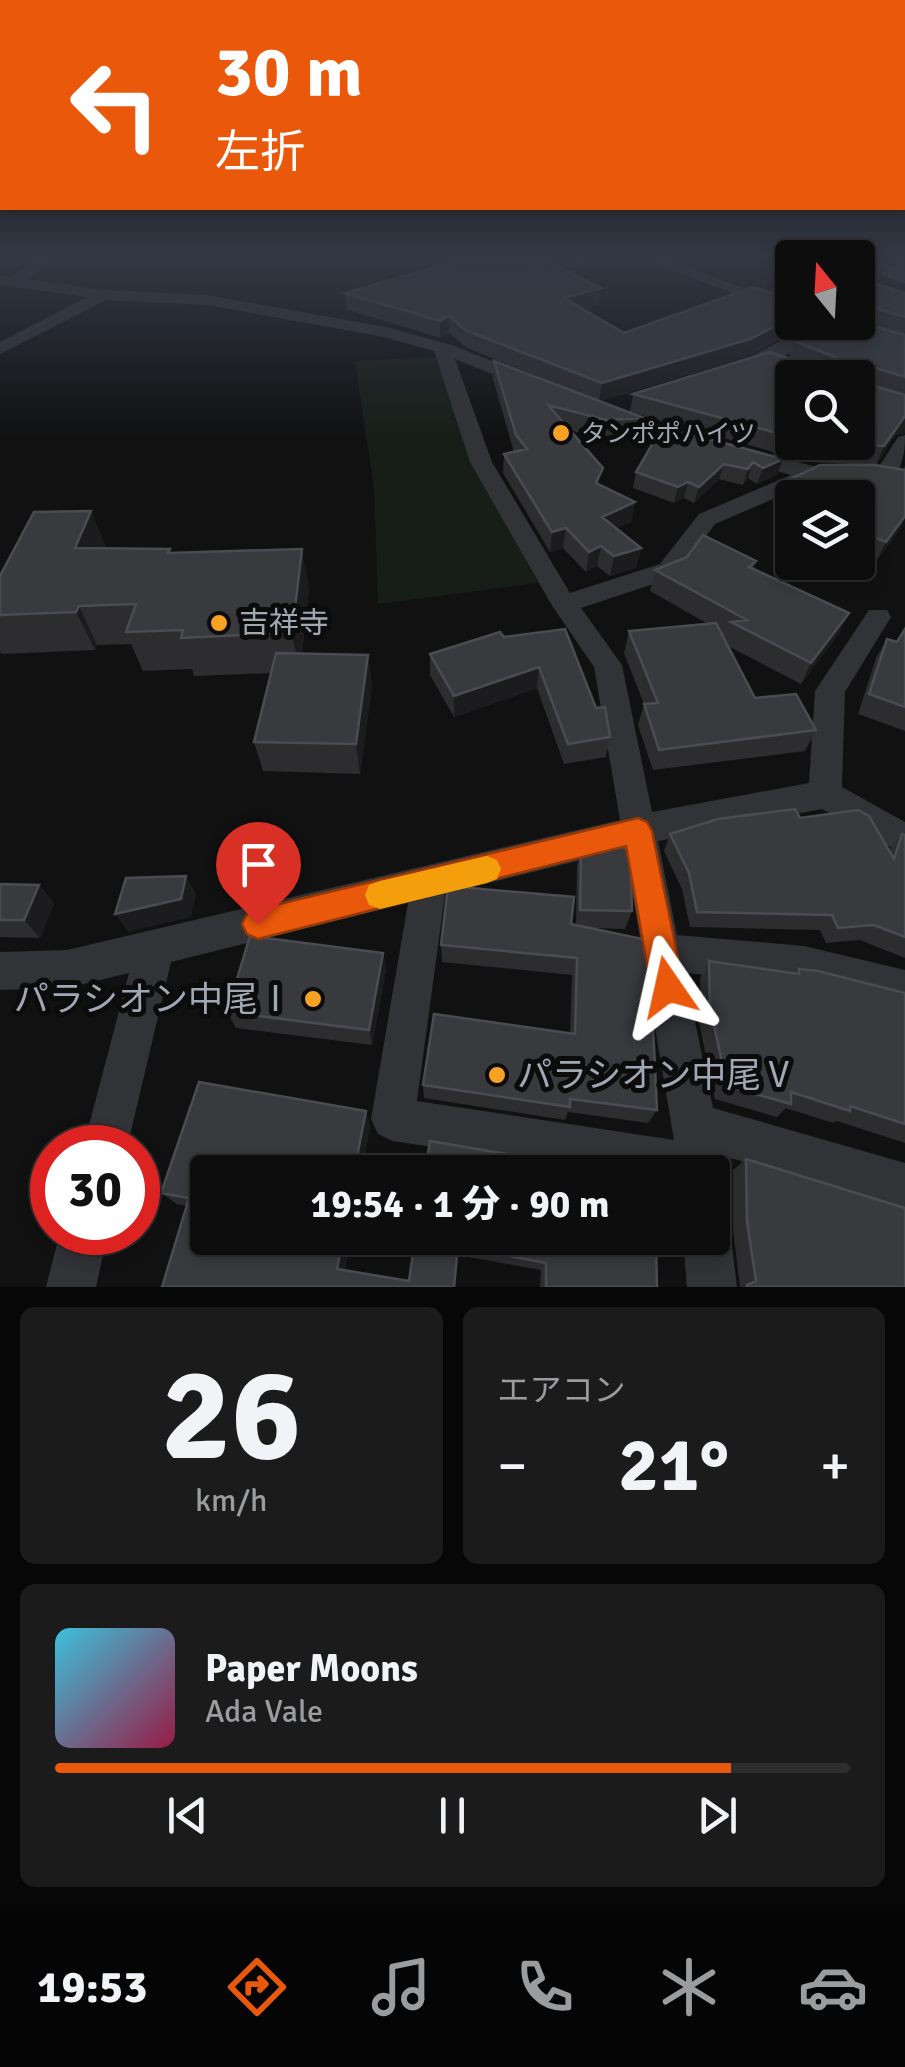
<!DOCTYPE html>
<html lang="ja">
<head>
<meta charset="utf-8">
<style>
	body { margin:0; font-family:Signika,"Noto Sans JP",sans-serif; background:#1b1b1c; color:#f1f3f6; height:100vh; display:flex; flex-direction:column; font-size:38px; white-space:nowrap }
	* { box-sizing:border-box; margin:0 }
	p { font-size:32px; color:#9a9c9e }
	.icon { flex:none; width:55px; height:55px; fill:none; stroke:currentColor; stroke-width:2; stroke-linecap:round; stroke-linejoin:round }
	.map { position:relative; height:1287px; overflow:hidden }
	.side { display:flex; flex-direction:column; gap:20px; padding:20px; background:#070708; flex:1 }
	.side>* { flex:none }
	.hud { position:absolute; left:0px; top:0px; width:905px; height:210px; box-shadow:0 5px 15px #0003,0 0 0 2px #2d2d2e; background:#ea580c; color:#fff; overflow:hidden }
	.needle { width:65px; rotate:342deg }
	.controls { position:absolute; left:775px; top:240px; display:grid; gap:20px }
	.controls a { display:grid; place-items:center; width:100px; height:100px; border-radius:10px; background:#0d0d0e; box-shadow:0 5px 15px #0003,0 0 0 2px #2d2d2e; font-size:50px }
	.speed { position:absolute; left:30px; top:1125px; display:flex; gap:20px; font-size:50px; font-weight:700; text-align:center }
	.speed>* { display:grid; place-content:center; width:130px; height:130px; border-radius:50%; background:#0d0d0e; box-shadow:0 5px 15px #0003,0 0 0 2px #2d2d2e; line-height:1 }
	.speed .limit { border:15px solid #d22; background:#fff; color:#111 }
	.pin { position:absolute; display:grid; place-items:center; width:85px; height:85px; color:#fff; margin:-102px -42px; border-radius:50% 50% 50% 0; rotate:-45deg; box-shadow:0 0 10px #0007 }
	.pin .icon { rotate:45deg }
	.me { position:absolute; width:110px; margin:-55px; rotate:349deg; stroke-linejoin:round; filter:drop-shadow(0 0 8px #0008) }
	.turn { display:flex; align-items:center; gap:35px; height:210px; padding:0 50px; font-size:45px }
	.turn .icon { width:130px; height:130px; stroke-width:2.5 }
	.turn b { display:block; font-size:70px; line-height:85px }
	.big { font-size:75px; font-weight:800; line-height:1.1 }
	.side .card { flex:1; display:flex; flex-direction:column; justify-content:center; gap:15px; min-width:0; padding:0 35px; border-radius:15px; background:#1b1b1c }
	.side .dial { align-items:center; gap:0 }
	.dial b { font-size:130px; line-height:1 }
	.song { display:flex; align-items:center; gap:30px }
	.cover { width:120px; height:120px; border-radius:15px; background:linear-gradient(135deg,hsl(190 70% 55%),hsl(340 70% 35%)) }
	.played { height:10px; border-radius:5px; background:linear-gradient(90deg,#ea580c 85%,#2d2d2e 85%) }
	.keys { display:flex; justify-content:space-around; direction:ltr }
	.heat { display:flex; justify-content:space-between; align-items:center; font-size:55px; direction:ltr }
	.side .tiles { flex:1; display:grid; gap:20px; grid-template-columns:1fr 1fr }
	.card:last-child { grid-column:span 2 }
	.trip { position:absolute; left:190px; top:1155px; width:540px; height:100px; border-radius:10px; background:#0d0d0e; box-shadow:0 5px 15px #0003,0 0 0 2px #2d2d2e; font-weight:800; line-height:100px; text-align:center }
	.tabs { display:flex; height:160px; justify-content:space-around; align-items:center; background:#050506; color:#9a9c9e }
	.tabs .icon { width:70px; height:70px }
	.tabs .selected { color:#ea580c }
	.tabs b { font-size:45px; color:#f1f3f6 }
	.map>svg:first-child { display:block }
	.green { fill:#171d17 }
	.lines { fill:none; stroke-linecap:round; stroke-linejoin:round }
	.lane { fill:#323337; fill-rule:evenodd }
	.street { fill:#323337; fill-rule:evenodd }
	.secondary { fill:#404247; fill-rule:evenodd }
	.wall { fill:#2d2d30; fill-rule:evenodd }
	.shaded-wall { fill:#1c1c1e }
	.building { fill:#393a3e; stroke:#4a4c51; stroke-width:2.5 }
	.route { fill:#ea580c; stroke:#983908; stroke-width:2.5 }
	.slow { fill:#f59e0b }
	.poi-dot { fill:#f8a223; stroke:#0c0c0d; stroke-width:4 }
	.labels { text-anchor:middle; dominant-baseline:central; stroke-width:10; stroke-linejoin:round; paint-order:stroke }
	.far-poi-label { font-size:25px; fill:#a1a8b4; stroke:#0c0c0d; text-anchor:start }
	.poi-label { font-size:30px; fill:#a1a8b4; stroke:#0c0c0d; text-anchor:start }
	.near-poi-label { font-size:35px; fill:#a1a8b4; stroke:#0c0c0d; text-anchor:end }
</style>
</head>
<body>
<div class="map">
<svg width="905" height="1287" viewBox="0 0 905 1287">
	<rect width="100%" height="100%" fill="#111112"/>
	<path class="green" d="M435,357L476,461L538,583L378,604L374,490L355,361Z"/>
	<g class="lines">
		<path class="lane" d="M589,257H601L556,273L549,271Z"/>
		<path class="street" d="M40,257H57L27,279L103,290L207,295L386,327L455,346L534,378L536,382L527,388L455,359L492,462L570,593L660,564L699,514L791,475L740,460L736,456L740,452L747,450L822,468L825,473L822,478L715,524L678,576L581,608L622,665L652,812L809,783L815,691L869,610H887L891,617L845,692L842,787L905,822V855L822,809L658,841L677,935L804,946L905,970V1010L804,984L685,973L713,1108L905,1163V1209L720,1155L723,1172L712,1190V1172H596L393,1141L378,1134L371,1119L408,903L171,962L127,1148H83L129,973L67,988L0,990V952L67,950L620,820L594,667L551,604L470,462L434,351L384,337L207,305L106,300L0,354V342L87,297L0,285V275L10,277ZM625,849L674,1140L417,1101L445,894Z
			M638,257H660L792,306V316Z
			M905,259V269L886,275V269Z
			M817,322H838C819,339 756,375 732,372L729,368Z
			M608,409L698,436L701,440L691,446L601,419L598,415Z
			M905,435C905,454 903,464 892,481H876L873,476L898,437Z
			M712,1216L724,1221L731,1238L737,1287H687L683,1238H712Z
			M60,1232H108L96,1287H46Z"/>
		<path class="secondary" d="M839,257V258H819V257Z
			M858,258L905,269V283L858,270Z"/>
	</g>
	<path class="wall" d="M858,258L879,281L875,284L905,293V433L895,435L876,465L903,470L905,466V518L898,532L876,561L858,554V498H792V503L783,497L790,479L871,465L810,462L630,412L633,394L789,358L794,341L858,321ZM792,378L858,442H792Z
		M345,293L599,304L582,309L624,333L811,322L746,357L600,401L644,418L640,436L603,439L569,430L600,485L635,502L631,522L617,528L641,548L636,568L610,576L597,566L586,572L563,548L550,552L503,473L504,454L514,452L493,379L494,361L590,397L467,348L449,333L440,338L346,309Z
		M652,435L783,459L777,475L757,484L748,478L743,485L719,479L694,503L684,498L674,503L633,488L636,472L649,450Z
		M792,513V546L779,541L787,522Z
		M106,548L171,553L309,587L302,653L368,655L372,685L360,774L263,771L254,742L271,673L194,676L192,669L143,671L131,644L97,645L95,650L2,654L0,652V576Z
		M756,561L753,569L849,613L838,635L801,684L728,646L755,698L816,730L805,751L653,770L638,725L644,704L624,653L629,631L708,624L650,591L655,570Z
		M905,629V731L858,714L876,658L887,639L897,642Z
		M504,637L596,708L610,737L606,757L564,764L537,688L454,717L430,675V654Z
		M800,818L889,850L902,834L905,835V958L860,940L826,943L820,930L690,927L682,889L664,851L670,834Z
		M581,846L632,911L625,929L591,928L657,1026L653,1033L657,1110L648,1123L568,1112L565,1120L424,1098L423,1085L570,1034L572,975L442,962L441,945L571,924L576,925L577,865Z
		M0,884L39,885L54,903L40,938L0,937Z
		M383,953L386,970L372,1045L236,1028L227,1012Z
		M709,961L796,973L799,969L905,993V1143L837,1121L833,1123L786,1108L777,1117L715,1099L699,1022L700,978Z
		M199,1082L366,1111L370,1126L362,1172H208V1238H350L345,1270L409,1281L415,1238H656L657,1287H540L541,1270L458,1255L455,1287H162L187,1206L177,1204L161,1193Z
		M746,1159L905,1287H740L733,1230V1170Z"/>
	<path class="shaded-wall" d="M885,265L879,281L858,296L863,280Z
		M601,288L599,304L562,315L564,298Z
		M449,316V333L440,338V321Z
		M792,318V322H811L746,357L599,401L602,383Z
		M905,416V433L895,435L876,465L884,446Z
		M783,459L777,475L757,484L763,468Z
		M753,462L748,478L743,485L748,469Z
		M724,464L719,479L694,503L699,487Z
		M688,482L684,498L674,503L678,487Z
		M635,502L631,522L599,536L602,517Z
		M91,511L107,549L75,548Z
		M905,516L898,532L876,561L886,542Z
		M566,528L563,548L550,552L552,532Z
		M601,546L597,566L586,572L589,552Z
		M641,548L636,568L610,576L614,556Z
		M302,549L309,587L300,672L292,633Z
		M79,606L97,645L95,650L76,612Z
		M849,613L838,635L801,684L811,663Z
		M368,655L372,685L360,774L356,744Z
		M539,667L537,688L454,717V696Z
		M186,876L196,894L191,917L128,932L115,914Z
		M39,885L54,903L40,938L24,920Z
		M383,953L386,970L372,1045L369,1030Z
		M366,1111L370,1126L362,1172H354Z
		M343,1238H350L344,1276L337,1269Z"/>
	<path class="building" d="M470,257H521L535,264L548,261L601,288L564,298L624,333L753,287L792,300V318L750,339L602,383L467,331L449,316L440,321L345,293Z
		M858,258L885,265L863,280L905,293V317L858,303Z
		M827,322H858L905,335V377L863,364L864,383L905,395V416L884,446L812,442H858V378H792V437L633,394L770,352L804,364H833L837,361L835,357L794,341Z
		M494,361L644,418L606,420L548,405L603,468L596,483L635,502L602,517L641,548L614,556L601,546L589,552L566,528L552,532L504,454L527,449L516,435Z
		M658,425L783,459L763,468L753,462L748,469L724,464L699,487L688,482L678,487L636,472L657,436L652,435Z
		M820,465H875L905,470V516L886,542L858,531V498H804L810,489L790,479Z
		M91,511L75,548L170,549L168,553L302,549L292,633L181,638L183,630L126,632L136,604L79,606L76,612L0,615V576L34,512Z
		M703,535L756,561L749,567L849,613L811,663L731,622L747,620L655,570L687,557Z
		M716,623L755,698L796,694L816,730L659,750L644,704L658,703L629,631Z
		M565,629L596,708L605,707L610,737L568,744L539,667L454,696L430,654L500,632L504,637Z
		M905,629V707L869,694L887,639L897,642Z
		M276,653L368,655L356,744L254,742Z
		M795,809L800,818L858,810L869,816L894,859L902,834L905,835V937L874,925L838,928L832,915L697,912L689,873L670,834L718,819Z
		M581,846L630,848L632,911L580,910Z
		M186,876L181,899L115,914L126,878Z
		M0,884L39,885L24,920H0Z
		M448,886L574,897L571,924L647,940L656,994L657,1026H653L657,1110L570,1099V1107L423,1085L434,1014L575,1034L577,958L441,945Z
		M250,936L383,953L369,1030L227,1012Z
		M709,961L799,974V969L818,971L905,993V1124L850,1106V1111L791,1092V1104L727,1086L710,1006Z
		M199,1082L366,1111L354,1172H208V1238H343L337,1269L409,1281L415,1238H656L657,1287H546V1263L458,1246L454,1287H162L189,1198L161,1193Z
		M430,1141L612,1172H425Z
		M746,1159L905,1208V1287H747V1285L756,1281L747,1222Z"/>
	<linearGradient id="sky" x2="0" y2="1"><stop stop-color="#09090a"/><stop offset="0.59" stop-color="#323844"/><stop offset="1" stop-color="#323844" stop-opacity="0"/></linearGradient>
	<rect width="905" height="438" fill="url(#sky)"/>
	<path class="route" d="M638,818L647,822L652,831L684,987L679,998L668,1003L656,998L651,987L626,846L258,939L247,934L242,924L247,914L258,909Z"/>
	<path class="slow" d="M487,856L497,860L501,869L497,879L487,883L380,909L369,905L365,895L369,885L380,881Z"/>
	<g class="poi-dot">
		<circle cx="561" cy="433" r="10"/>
		<circle cx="219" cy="623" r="10"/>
		<circle cx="313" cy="999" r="10"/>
		<circle cx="497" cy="1075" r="10"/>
	</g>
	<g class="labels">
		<g class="far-poi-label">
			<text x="581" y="433">タンポポハイツ</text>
		</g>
		<g class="poi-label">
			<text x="239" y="623">吉祥寺</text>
		</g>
		<g class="near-poi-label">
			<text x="293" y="999">パラシオン中尾Ⅰ</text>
			<text x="517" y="1075" text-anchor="start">パラシオン中尾Ⅴ</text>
		</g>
	</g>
</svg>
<div class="controls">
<a><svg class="needle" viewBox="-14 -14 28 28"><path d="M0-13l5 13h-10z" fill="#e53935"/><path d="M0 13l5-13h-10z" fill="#9a9c9e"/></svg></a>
<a><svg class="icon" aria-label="search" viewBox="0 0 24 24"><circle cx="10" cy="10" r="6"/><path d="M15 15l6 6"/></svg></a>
<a><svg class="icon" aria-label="layers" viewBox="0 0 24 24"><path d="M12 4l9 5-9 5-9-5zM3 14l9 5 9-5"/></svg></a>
</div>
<div class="speed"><div class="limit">30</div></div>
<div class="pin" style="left:258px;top:924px;background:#d93025"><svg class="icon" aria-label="arrive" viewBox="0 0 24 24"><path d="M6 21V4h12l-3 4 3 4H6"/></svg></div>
<svg class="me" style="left:668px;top:987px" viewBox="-20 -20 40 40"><path d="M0-17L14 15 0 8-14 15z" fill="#ea580c" stroke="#fff" stroke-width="4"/></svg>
<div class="trip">19:54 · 1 分 · 90 m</div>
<div class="hud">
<div class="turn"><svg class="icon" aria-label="left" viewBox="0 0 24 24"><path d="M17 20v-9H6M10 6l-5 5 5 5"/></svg><div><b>30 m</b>左折</div></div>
</div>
</div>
<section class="side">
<div class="tiles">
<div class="card dial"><b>26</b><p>km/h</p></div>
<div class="card"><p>エアコン</p>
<div class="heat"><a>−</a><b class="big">21°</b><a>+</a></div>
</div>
<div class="card">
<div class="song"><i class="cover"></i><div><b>Paper Moons</b><p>Ada Vale</p></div></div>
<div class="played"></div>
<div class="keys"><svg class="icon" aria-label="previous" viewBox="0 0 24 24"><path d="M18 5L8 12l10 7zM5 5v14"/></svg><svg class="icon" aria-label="pause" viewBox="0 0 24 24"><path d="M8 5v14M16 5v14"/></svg><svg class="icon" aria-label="next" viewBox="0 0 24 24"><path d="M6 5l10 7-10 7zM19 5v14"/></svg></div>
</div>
</div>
</section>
<nav class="tabs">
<b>19:53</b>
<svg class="icon selected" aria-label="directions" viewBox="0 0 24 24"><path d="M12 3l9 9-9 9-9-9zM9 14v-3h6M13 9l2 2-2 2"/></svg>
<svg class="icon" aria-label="music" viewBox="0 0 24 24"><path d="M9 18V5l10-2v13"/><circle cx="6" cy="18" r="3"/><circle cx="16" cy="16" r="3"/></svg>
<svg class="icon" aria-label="phone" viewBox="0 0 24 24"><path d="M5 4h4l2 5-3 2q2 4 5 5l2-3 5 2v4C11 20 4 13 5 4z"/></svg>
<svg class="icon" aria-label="climate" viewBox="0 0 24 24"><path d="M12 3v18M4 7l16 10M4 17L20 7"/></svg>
<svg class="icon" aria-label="car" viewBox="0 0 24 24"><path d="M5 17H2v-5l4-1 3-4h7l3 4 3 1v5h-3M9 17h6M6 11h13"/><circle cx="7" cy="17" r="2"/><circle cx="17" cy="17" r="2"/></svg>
</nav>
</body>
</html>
